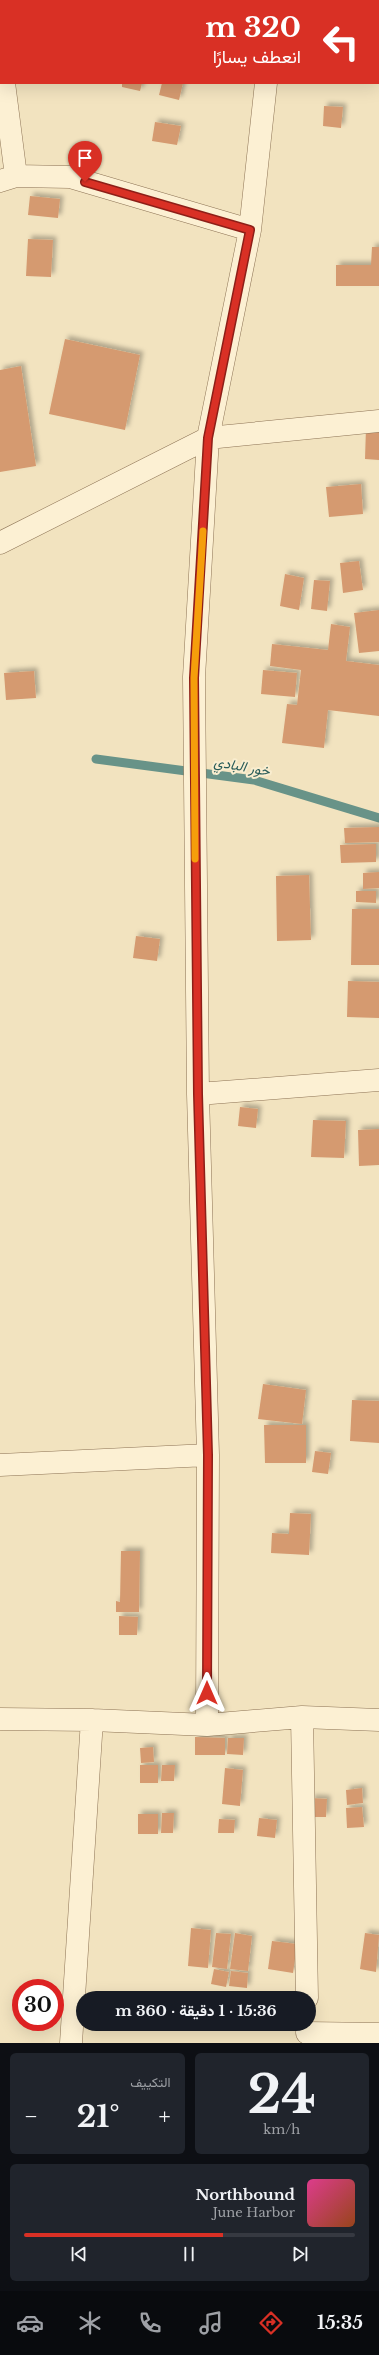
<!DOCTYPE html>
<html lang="ar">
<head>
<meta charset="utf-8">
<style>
	body { margin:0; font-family:"Libre Baskerville",Vazirmatn,serif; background:#20242c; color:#f1f3f6; direction:rtl; height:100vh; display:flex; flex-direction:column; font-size:15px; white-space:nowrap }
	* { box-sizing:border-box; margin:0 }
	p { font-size:13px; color:#9ea1a6 }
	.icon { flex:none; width:22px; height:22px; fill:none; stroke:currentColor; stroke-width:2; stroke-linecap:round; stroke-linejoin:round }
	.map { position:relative; height:2043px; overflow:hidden; direction:ltr }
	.details { display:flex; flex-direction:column; gap:10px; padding:10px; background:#0d0f14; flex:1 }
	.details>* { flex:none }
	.top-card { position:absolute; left:0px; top:0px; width:379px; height:84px; box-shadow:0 4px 16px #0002; direction:rtl; background:#d93025; color:#fff; overflow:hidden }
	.speed { position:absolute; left:12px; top:1979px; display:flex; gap:8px; font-size:20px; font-weight:700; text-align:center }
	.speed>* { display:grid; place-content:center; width:52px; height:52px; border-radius:50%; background:#171b24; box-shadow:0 4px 16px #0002; line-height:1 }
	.speed .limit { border:6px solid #d22; background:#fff; color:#111 }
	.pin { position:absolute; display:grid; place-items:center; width:34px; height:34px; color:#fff; margin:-41px -17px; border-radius:50% 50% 50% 0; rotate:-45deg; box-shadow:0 0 4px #0007 }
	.pin .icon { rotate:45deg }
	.me { position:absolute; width:44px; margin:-22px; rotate:0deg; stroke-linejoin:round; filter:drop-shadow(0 0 3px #0008) }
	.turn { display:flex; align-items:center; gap:14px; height:84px; padding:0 12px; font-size:18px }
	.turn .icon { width:52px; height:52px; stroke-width:2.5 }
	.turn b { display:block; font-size:28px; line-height:34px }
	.big { font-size:30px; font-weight:700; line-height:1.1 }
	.details .tile { flex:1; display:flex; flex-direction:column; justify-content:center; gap:6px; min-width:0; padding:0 14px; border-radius:6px; background:#20242c }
	.details .dial { align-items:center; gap:0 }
	.dial b { font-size:52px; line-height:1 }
	.song { display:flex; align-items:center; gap:12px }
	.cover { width:48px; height:48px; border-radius:6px; background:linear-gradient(135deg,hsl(330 70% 55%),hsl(20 70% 35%)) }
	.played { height:4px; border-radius:2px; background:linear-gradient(90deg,#d93025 60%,#363941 60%) }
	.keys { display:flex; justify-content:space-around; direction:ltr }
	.heat { display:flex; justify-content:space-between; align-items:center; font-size:22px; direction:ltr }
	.details .tiles { flex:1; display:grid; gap:10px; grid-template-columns:1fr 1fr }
	.tile:last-child { grid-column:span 2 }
	.trip { position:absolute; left:76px; top:1991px; width:240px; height:40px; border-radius:20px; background:#171b24; box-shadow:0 4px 16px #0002; font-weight:700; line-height:40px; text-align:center; direction:rtl }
	.tabs { display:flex; height:64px; justify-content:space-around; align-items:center; background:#090b0e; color:#9ea1a6 }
	.tabs .icon { width:28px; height:28px }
	.tabs .active { color:#d93025 }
	.tabs b { font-size:18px; color:#f1f3f6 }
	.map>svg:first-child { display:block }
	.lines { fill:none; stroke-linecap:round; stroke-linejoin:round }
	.stream { stroke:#689388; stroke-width:9 }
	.building { fill:#d59a70; filter:url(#shadow) }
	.minor-casing { stroke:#8d7355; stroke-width:23 }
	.minor { stroke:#fcf0d3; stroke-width:22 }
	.route-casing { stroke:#8d1f18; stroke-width:10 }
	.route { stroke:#d93025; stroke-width:7 }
	.slow { stroke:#f59e0b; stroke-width:7 }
	.labels { text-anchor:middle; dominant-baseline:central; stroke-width:4; stroke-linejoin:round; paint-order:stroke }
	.water-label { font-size:14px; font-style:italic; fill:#295c59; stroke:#f9edcf }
</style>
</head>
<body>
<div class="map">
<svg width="379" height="2043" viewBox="0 0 379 2043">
	<defs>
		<filter id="shadow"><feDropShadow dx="3.5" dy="-3.5" stdDeviation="2" flood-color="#0004"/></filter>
	</defs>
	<rect width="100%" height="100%" fill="#f2e3bf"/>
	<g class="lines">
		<path class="stream" d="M96,759L254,780L379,818"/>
	</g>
	<path class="building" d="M122,83H142L140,91L122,87Z
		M162,83H183L179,100L159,95Z
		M324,106L343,107L341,128L323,126Z
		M155,122L181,126L177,145L152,141Z
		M30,196L60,199L58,218L28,215Z
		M28,239L53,240L51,277L26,276Z
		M372,247H379V286H336V265H371Z
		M65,339L140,355L125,430L49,414Z
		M21,366L36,466L0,472V370Z
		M366,428L379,429V460L365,459Z
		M361,484L363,514L329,517L326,487Z
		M359,561L363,590L343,593L340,563Z
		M285,574L304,578L299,610L280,606Z
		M314,580L330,581L327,611L311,609Z
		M379,610V651L359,653L354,613Z
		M331,624L350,627L346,661L379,665V716L328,710L324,748L282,743L287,704L297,705L301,670L270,666L272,644L328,650Z
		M263,670L297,673L295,697L261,694Z
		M34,671L36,698L6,700L4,673Z
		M379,827V842L345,843L344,828Z
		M376,844V862L341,863L340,845Z
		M379,872V888L363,889V873Z
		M309,875L311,940L277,941L276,876Z
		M356,891H376V903L356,902Z
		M352,909H379V965H351Z
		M136,936L160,939L157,961L133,958Z
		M348,981L379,982V1018L347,1017Z
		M240,1107L258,1109L256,1128L238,1126Z
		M313,1120L346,1121L344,1158L311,1157Z
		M379,1129V1165L359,1166L358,1130Z
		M263,1384L306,1390L302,1424L258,1419Z
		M352,1400L379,1401V1443L350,1441Z
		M264,1425H306V1463H265Z
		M315,1451L331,1453L328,1474L312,1472Z
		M290,1513L311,1514L309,1555L271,1553L272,1533L289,1534Z
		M121,1551H140L139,1612H116V1601L120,1602Z
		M119,1616L138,1617L137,1635H119Z
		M195,1737L225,1738V1755H195Z
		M228,1738H244L243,1755L227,1754Z
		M153,1747L154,1762L141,1763L140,1748Z
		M140,1765H158V1783H140Z
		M162,1765H175L174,1781H161Z
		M225,1768L243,1770L240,1806L222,1804Z
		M362,1788L363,1803L347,1805L346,1790Z
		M311,1798L327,1799L326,1817H310Z
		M362,1807L364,1827L347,1828L346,1808Z
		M162,1813H174L173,1833H161Z
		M138,1814H158V1834H138Z
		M259,1818L277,1820L275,1838L257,1836Z
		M219,1819L235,1820L234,1833H218Z
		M191,1928L211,1930L208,1968L188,1966Z
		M216,1933L231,1934L227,1969L212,1967Z
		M235,1933L252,1936L248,1971L230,1969Z
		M365,1933L379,1935L376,1972L360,1969Z
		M272,1941L297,1944L293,1973L268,1969Z
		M214,1969L229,1972L226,1987L211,1984Z
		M231,1971L248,1973L247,1988L229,1986Z"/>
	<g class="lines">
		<g class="minor-casing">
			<path id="minor" d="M274,1V0
				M378,19H379
				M0,46L1,55
				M4,83L16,176
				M0,181L16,176L70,177L250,230
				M0,543L208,438L379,421
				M198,1094L379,1080
				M0,1465L208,1455
				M302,1717L307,1998
				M0,1719L92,1720L207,1725L302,1717L379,1720
				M207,1725L208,1455L198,1094L194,677L208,438L250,230L266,83
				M307,2033L379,2034
				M71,2043L92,1720"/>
		</g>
		<use href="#minor" class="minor"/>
	</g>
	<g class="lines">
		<g class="route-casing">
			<path id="route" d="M85,182L250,230L208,438L194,678L198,1094L208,1455L207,1693"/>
		</g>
		<use href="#route" class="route"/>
		<path class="slow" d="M195,859L194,678L203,531"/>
	</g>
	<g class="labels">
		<g class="water-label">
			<text transform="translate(242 766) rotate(10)">خور البادي</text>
		</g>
	</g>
</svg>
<div class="speed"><div class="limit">30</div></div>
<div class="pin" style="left:85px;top:182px;background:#d93025"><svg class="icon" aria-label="arrive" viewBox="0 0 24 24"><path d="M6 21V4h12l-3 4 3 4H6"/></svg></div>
<svg class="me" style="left:207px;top:1693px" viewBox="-20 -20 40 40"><path d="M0-17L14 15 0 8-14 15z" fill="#d93025" stroke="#fff" stroke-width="4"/></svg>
<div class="trip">15:36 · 1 دقيقة · 360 m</div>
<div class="top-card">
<div class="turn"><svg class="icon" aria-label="left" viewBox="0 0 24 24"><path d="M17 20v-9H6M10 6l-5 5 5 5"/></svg><div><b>320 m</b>انعطف يسارًا</div></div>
</div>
</div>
<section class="details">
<div class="tiles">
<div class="tile dial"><b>24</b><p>km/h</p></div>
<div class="tile"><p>التكييف</p>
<div class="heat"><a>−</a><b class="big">21°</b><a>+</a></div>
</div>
<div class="tile">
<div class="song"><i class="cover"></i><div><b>Northbound</b><p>June Harbor</p></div></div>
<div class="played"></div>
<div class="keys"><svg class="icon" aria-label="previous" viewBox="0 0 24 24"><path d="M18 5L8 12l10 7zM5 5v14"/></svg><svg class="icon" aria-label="pause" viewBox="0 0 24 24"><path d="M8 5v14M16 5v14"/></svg><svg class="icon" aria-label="next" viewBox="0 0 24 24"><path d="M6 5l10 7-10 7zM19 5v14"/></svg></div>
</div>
</div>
</section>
<nav class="tabs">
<b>15:35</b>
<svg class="icon active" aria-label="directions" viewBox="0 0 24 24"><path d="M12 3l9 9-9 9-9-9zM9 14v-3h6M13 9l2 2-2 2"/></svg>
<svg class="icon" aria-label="music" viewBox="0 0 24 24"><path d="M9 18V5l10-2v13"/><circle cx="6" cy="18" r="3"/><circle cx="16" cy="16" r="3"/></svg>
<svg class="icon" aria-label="phone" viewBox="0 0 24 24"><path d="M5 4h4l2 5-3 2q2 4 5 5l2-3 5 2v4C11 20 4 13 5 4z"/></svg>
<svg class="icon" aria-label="climate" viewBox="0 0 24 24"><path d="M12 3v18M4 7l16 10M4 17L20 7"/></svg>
<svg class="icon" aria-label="car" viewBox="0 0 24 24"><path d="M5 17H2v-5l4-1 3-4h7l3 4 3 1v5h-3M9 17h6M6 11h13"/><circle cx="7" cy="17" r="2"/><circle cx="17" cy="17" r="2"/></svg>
</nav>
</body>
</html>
